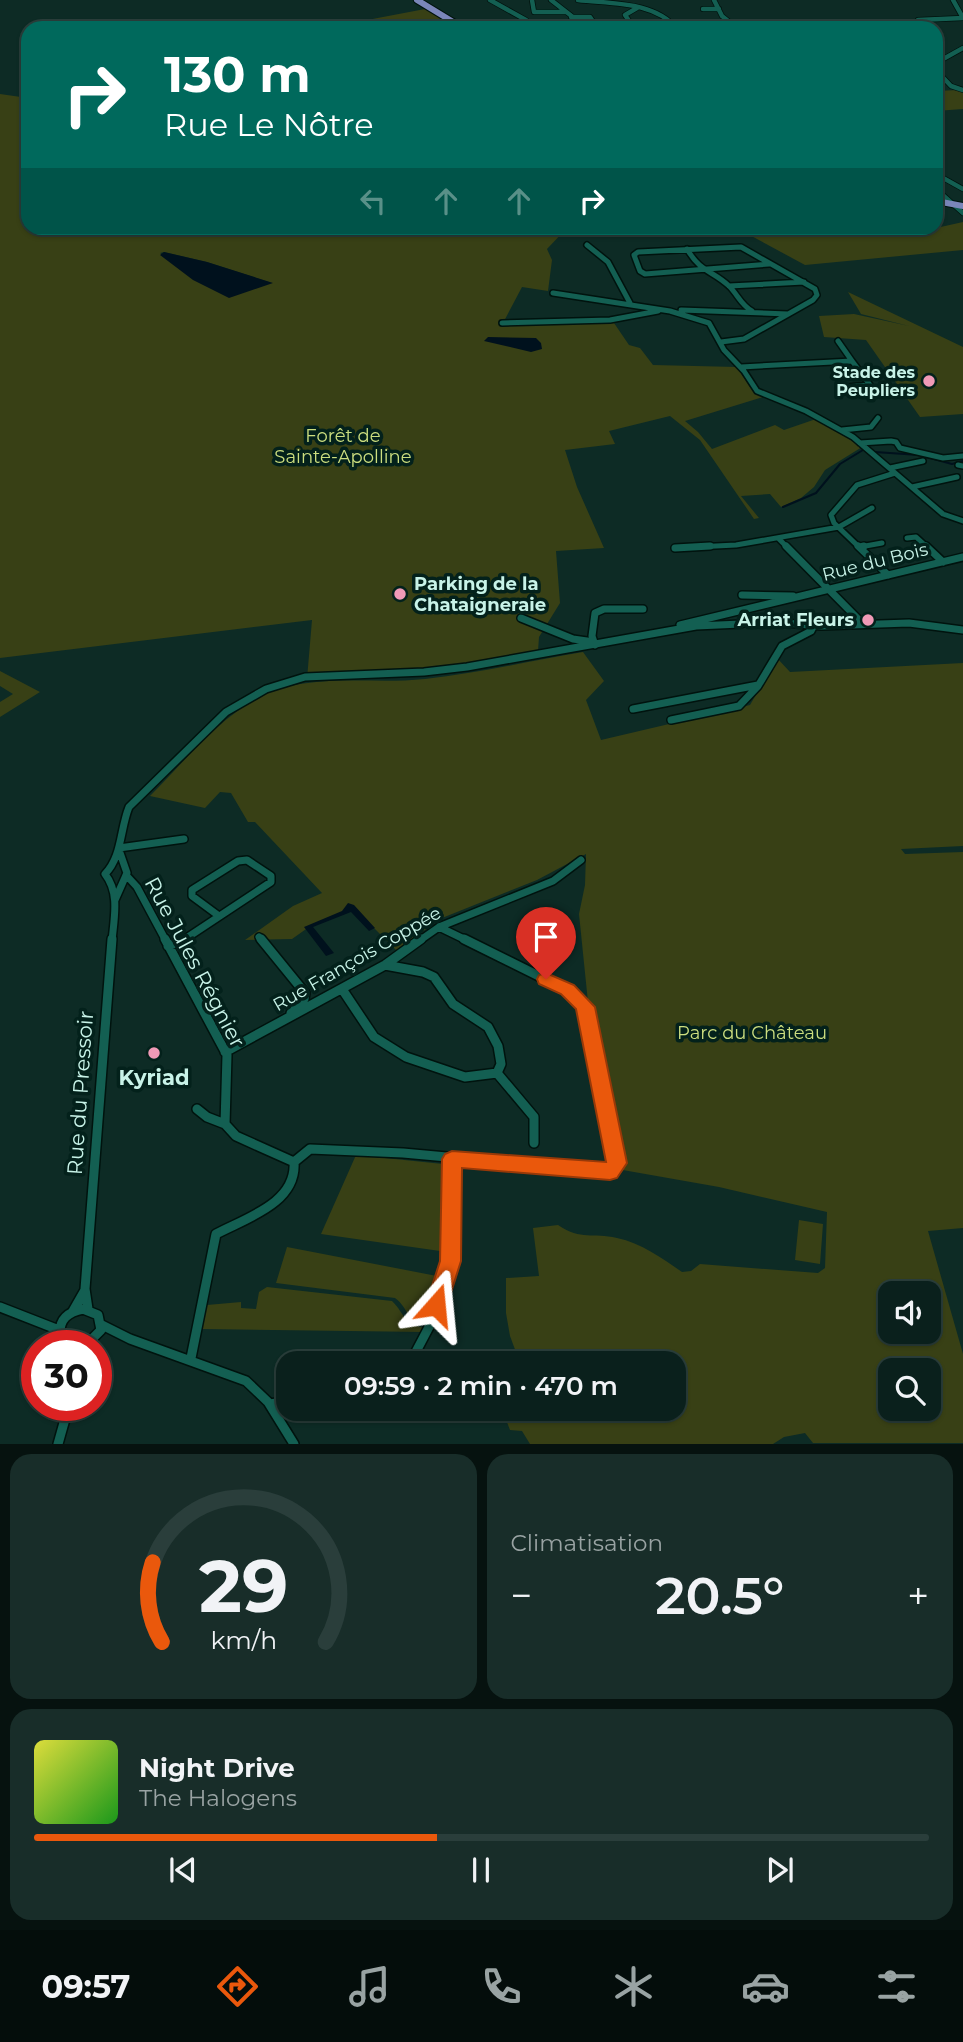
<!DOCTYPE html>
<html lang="fr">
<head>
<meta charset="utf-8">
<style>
	body { margin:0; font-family:Montserrat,sans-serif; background:#182d29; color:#f1f3f6; height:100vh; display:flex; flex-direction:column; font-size:26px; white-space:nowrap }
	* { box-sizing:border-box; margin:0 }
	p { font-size:23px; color:#99a3a3 }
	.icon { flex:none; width:38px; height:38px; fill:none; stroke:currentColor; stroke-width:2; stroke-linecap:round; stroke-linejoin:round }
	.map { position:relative; height:1444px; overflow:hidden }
	.drawer { display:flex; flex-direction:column; gap:10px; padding:10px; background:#06120f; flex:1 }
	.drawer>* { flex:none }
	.guide { position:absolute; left:21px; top:21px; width:922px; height:214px; border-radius:21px; box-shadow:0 2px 5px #0004,0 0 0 2px #2a3e3b; background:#00695c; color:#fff; overflow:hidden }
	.buttons { position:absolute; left:878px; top:1281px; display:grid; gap:14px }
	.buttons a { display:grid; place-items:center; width:63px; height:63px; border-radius:14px; background:#0a201c; box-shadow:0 2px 5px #0004,0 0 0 2px #2a3e3b; font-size:35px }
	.speed { position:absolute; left:21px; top:1330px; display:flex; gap:14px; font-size:35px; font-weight:700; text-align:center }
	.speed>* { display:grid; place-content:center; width:91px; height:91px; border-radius:50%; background:#0a201c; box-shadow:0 2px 5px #0004,0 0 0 2px #2a3e3b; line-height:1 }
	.speed .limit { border:10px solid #d22; background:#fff; color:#111 }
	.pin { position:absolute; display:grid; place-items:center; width:60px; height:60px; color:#fff; margin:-72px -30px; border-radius:50% 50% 50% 0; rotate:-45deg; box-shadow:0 0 7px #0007 }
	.pin .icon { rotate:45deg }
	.me { position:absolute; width:77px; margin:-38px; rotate:18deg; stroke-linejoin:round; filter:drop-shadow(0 0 5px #0008) }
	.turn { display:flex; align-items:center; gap:24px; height:147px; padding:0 28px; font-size:32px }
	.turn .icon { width:91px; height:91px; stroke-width:2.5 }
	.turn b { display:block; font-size:49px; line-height:60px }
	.lanes { display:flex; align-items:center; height:66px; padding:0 28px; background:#0003; justify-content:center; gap:35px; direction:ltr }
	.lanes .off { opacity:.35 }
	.big { font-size:52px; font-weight:600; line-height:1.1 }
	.drawer .tile { flex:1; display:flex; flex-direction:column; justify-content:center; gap:10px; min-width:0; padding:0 24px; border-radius:21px; background:#182d29 }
	.drawer .dial { align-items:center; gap:0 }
	.dial svg { height:182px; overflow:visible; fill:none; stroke:#2a3e3b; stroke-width:7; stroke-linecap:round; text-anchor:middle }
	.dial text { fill:#f1f3f6; stroke:none }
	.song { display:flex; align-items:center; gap:21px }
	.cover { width:84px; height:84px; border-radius:10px; background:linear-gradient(135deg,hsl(60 70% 55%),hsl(120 70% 35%)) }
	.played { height:7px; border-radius:4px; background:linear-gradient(90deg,#ea580c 45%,#2a3e3b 45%) }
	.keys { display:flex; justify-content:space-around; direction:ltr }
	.heat { display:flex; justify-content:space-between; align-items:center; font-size:38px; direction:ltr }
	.drawer .tiles { flex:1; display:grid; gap:10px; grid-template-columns:1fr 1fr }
	.tile:last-child { grid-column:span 2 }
	.trip { position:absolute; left:276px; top:1351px; width:410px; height:70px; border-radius:21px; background:#0a201c; box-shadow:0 2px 5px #0004,0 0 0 2px #2a3e3b; font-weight:600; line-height:70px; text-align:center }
	.dock { display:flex; height:112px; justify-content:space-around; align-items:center; background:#040d0b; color:#99a3a3 }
	.dock .icon { width:49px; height:49px }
	.dock .current { color:#ea580c }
	.dock b { font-size:32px; color:#f1f3f6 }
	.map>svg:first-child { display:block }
	.green { fill:#384015; fill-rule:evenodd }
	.water { fill:#00111d }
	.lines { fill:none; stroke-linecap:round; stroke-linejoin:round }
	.stream { stroke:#00111d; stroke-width:2 }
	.minor-far3-casing { stroke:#00130e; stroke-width:6 }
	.minor-far2-casing { stroke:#00130e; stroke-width:8 }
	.minor-far1-casing { stroke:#00130e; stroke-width:10 }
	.minor-casing { stroke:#00130e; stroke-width:12 }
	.major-casing { stroke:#00130e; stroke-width:8 }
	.minor-far3 { stroke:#135f52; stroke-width:4.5 }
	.minor-far2 { stroke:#135f52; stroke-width:5 }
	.minor-far1 { stroke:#135f52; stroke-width:7 }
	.minor { stroke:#135f52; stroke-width:9 }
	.major { stroke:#7a86b9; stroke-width:6 }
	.route { fill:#ea580c; stroke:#983908; stroke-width:2 }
	.poi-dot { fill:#f09ab7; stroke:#03211b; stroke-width:2.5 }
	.labels { text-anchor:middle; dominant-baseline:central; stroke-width:7; stroke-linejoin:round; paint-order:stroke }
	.far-poi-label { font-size:16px; font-weight:bold; fill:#c8f3e8; stroke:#03211b; text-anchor:end }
	.park-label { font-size:18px; fill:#ccde7f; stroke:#03211b }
	.street-label { font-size:18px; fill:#c8f3e8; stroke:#03211b }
	.poi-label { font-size:18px; font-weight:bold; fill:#c8f3e8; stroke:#03211b; text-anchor:start }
	.near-street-label { font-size:21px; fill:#c8f3e8; stroke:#03211b }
	.near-poi-label { font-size:21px; font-weight:bold; fill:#c8f3e8; stroke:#03211b }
</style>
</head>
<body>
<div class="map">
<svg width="963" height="1444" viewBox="0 0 963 1444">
	<rect width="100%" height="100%" fill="#0d2b25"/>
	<path class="green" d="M425,9L458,28H339L341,25Z
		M958,90L963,92V109L936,111V91Z
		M0,94L28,98V228H567L547,249L552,260L548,291L522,287L502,325L614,323L629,345L640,348L653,365L737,367L750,387L763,397L685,421L698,432L712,449L775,425L784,430L816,419L862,447L825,470L814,487L801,498L781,507L770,494L741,496L759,518L754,519L700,440L670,416L609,431L615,444L565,450L577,487L604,548L556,551L560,603L539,637L538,651L448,669L307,679L312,620L0,658ZM164,252L207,262L272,283L182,270L160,253Z
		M963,222V250L805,265L744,232L752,228H936Z
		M848,292L963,347V414L920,417L866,340L824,337L819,316L854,314L909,326L861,314Z
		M583,652L604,681L586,700L601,740L750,705L777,658L790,672L963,663V846L901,849L905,854L963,852V1228L928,1231L963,1354V1443H813L805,1433L784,1437L773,1444H530L522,1431L510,1430L505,1417L519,1409H674V1363H520L510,1336L506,1313V1278L539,1276L533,1228L558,1225C582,1241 592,1232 617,1238C641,1243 662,1258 682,1272L691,1271L700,1264L818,1273L825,1268L827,1212L719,1187L617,1169L621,1164L589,1012L579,914L585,885L586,854L537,880L442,918L396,950L355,909L309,927L292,939L245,940L293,906L322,893L255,822H248L231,793L220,792L205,808L150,796C183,763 215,722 256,699C306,671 371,685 425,679C478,673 530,661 583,652ZM891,1293H929V1332H891ZM891,1370H929V1409H891Z
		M0,671L40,692L0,717V702L13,694L0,686Z
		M356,1155L443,1164L449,1168L447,1252L321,1234Z
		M799,1220L823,1224L820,1264L795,1260Z
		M287,1247L442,1277L427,1322C405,1323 410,1309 395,1298L276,1283Z
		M267,1287L392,1301C407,1316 402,1325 426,1328L425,1332L202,1329L207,1305L241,1302V1308L256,1309L259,1292Z"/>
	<path class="water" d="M164,252L207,262L273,283L229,298L193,280L160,255Z
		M488,337L536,338L541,343L542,349L531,352L484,341Z
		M348,903L354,905L375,928L369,931L351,912L313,927L334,953L326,956L304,927L342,911Z"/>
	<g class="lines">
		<path class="stream" d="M875,452L919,455L952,464L963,461
			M783,507L816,493L840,464L863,450"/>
		<g class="minor-far3-casing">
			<path id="minor-far3" d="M490,0L526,20L531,28
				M532,0L534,12H565
				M551,0L587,28
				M578,0C610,4 654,1 676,28
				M714,0L722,16L737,28
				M953,0L963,18
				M703,9H719
				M571,17H590L592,20L580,23
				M918,20L963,18
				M507,28L529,24
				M634,28L625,15L637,8
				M936,63L963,48
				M936,70L951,86L963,90
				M936,174L963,189
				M936,189L963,213"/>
		</g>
		<g class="minor-far2-casing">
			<path id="minor-far2" d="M587,245L608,262L630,303
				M687,249C701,273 712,270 729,286C738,295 741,305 752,311
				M729,286L804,282
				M553,293L670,311L709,323L724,350L744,371L757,391L806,411L853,437L943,514L963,521
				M681,310L788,314
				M502,323L610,320L658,311
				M721,342L744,339L813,300L817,295L815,289L741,247L638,252L634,255L640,271L645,274L769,264
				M741,367L852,361L838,341
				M846,387L870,385L852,361
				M842,430L871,427L878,418
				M860,443L891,441L896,442L900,448L943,458L963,456
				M958,465L963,466
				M890,468L923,461
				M912,487L957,477
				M907,538L916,537L928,548
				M779,539L788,548
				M860,547L882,543
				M675,548L736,545L839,527L872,508
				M860,548L834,523L831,515L857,485L895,473"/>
		</g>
		<g class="minor-far1-casing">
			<path id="minor-far1" d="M786,546L863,624
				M858,546L888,575
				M926,546L943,562
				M860,547L864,546
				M675,548L710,546
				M742,595L793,596
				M521,618L573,639L594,642
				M749,620L821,626L909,623L963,630
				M680,625L963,557
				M595,645L592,636L595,613L604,609H643
				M633,709L758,685
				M671,720L739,706L758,686L782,646L811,631L814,625
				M119,848L184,839
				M126,875L137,887L166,941
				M115,900L127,873L119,850
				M439,927L468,941
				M259,937L262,941
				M112,941C114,918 120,893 105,874C122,857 120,829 129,807L226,712L266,689L305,677L424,672L467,667L696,626L741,624L749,620
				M182,941L271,882V876L247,860L238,861L192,890V896L219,916
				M419,941L439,927L553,881L581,860"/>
		</g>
		<g class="minor-casing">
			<path id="minor" d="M165,939L227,1055L225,1124L236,1136L294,1162
				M261,939L305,993L304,999L291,1013
				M168,946L185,939
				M385,965L423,972L434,977L453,1004L488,1027L498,1046L501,1064L497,1073L534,1117V1143
				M342,989L374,1037L406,1057L465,1077L497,1073
				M225,1052L385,965L421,939
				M197,1109L207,1117L225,1124
				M294,1162L310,1149L403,1153L610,1172L616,1163L585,1007L567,990L464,939
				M0,1307L59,1330
				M83,1309L98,1315L101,1330L89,1342L70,1343L60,1335C59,1319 68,1312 83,1309Z
				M88,1309L85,1289L112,939
				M73,1311L85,1290
				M102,1325L130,1339L246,1381L268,1402L294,1444
				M191,1358L216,1234C246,1218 297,1203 294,1162
				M410,1363L429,1327L451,1261L452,1159
				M270,1404L289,1401
				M58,1444L69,1405"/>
		</g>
		<g class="major-casing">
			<path id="major" d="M417,0L463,28
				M936,201L963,206"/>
		</g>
		<use href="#minor-far3" class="minor-far3"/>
		<use href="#minor-far2" class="minor-far2"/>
		<use href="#minor-far1" class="minor-far1"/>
		<use href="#minor" class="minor"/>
		<use href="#major" class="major"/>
	</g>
	<path class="route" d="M546,973L574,985L595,1007L627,1163L617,1178L610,1180L462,1168L461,1261L447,1305L444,1311L436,1314L429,1311L426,1305L440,1261L442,1159L445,1154L452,1151L606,1162L576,1009L561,994L539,984L537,979L539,975Z"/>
	<g class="poi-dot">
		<circle cx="929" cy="381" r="7"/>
		<circle cx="400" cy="594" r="7"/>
		<circle cx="868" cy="620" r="7"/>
		<circle cx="154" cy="1053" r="7"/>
	</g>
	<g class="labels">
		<g class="far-poi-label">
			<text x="915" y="372">Stade des<tspan x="915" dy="18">Peupliers</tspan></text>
		</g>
		<g class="park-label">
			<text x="343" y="436">Forêt de<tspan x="343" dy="21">Sainte-Apolline</tspan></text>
			<text x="752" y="1033">Parc du Château</text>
		</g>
		<g class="street-label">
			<text transform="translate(875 562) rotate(-14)">Rue du Bois</text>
			<text transform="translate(357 959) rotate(-30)">Rue François Coppée</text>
		</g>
		<g class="poi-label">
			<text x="414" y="584">Parking de la<tspan x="414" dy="21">Chataigneraie</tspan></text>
			<text x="854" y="620" text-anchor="end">Arriat Fleurs</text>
		</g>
		<g class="near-street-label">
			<text transform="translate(195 962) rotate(62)">Rue Jules Régnier</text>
			<text transform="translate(80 1093) rotate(-86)">Rue du Pressoir</text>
		</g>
		<g class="near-poi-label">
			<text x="154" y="1077">Kyriad</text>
		</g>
	</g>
</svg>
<div class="buttons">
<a><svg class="icon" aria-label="sound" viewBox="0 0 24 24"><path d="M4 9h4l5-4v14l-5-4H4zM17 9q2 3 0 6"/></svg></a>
<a><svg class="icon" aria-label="search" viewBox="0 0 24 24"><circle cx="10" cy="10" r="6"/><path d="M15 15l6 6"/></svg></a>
</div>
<div class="speed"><div class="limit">30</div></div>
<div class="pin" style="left:546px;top:979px;background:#d93025"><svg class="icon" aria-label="arrive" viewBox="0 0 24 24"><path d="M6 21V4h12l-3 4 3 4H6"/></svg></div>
<svg class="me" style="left:436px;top:1305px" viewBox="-20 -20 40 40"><path d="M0-17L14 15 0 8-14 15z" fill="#ea580c" stroke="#fff" stroke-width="4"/></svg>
<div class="trip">09:59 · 2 min · 470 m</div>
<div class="guide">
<div class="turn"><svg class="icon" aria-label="right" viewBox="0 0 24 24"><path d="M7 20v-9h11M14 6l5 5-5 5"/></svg><div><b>130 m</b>Rue Le Nôtre</div></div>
<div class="lanes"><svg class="icon off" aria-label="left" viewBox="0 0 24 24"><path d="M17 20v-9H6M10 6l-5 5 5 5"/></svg><svg class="icon off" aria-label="ahead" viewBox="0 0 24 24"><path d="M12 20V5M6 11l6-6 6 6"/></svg><svg class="icon off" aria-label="ahead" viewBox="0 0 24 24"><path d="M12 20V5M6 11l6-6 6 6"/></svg><svg class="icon" aria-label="right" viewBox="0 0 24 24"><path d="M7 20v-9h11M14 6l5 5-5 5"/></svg></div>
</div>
</div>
<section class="drawer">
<div class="tiles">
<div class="tile dial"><svg viewBox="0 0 100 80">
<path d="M14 69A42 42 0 1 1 86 69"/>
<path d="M14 69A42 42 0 0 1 10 34" stroke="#ea580c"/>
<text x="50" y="56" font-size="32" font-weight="700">29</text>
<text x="50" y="72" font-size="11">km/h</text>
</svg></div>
<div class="tile"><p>Climatisation</p>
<div class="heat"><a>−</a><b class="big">20.5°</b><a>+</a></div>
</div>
<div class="tile">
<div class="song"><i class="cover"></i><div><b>Night Drive</b><p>The Halogens</p></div></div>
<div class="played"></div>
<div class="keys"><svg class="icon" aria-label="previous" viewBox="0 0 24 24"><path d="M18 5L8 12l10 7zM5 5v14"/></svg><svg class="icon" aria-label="pause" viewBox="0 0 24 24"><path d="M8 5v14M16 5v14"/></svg><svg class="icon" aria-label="next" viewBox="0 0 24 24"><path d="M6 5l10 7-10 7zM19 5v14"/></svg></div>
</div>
</div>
</section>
<nav class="dock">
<b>09:57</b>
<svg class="icon current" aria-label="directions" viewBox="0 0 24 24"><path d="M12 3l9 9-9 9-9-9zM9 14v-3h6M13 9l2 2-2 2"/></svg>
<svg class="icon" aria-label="music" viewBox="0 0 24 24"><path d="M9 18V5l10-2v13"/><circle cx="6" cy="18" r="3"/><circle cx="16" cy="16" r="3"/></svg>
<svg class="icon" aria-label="phone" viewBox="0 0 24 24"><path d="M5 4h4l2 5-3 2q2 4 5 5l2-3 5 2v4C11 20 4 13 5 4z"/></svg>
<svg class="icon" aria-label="climate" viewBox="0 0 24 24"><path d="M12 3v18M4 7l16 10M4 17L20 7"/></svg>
<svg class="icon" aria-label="car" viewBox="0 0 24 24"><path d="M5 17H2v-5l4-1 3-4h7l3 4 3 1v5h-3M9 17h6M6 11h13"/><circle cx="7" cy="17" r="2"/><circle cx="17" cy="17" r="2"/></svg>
<svg class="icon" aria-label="filters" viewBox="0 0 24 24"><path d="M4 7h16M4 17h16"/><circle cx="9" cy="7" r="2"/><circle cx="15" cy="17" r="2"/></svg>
</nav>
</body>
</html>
